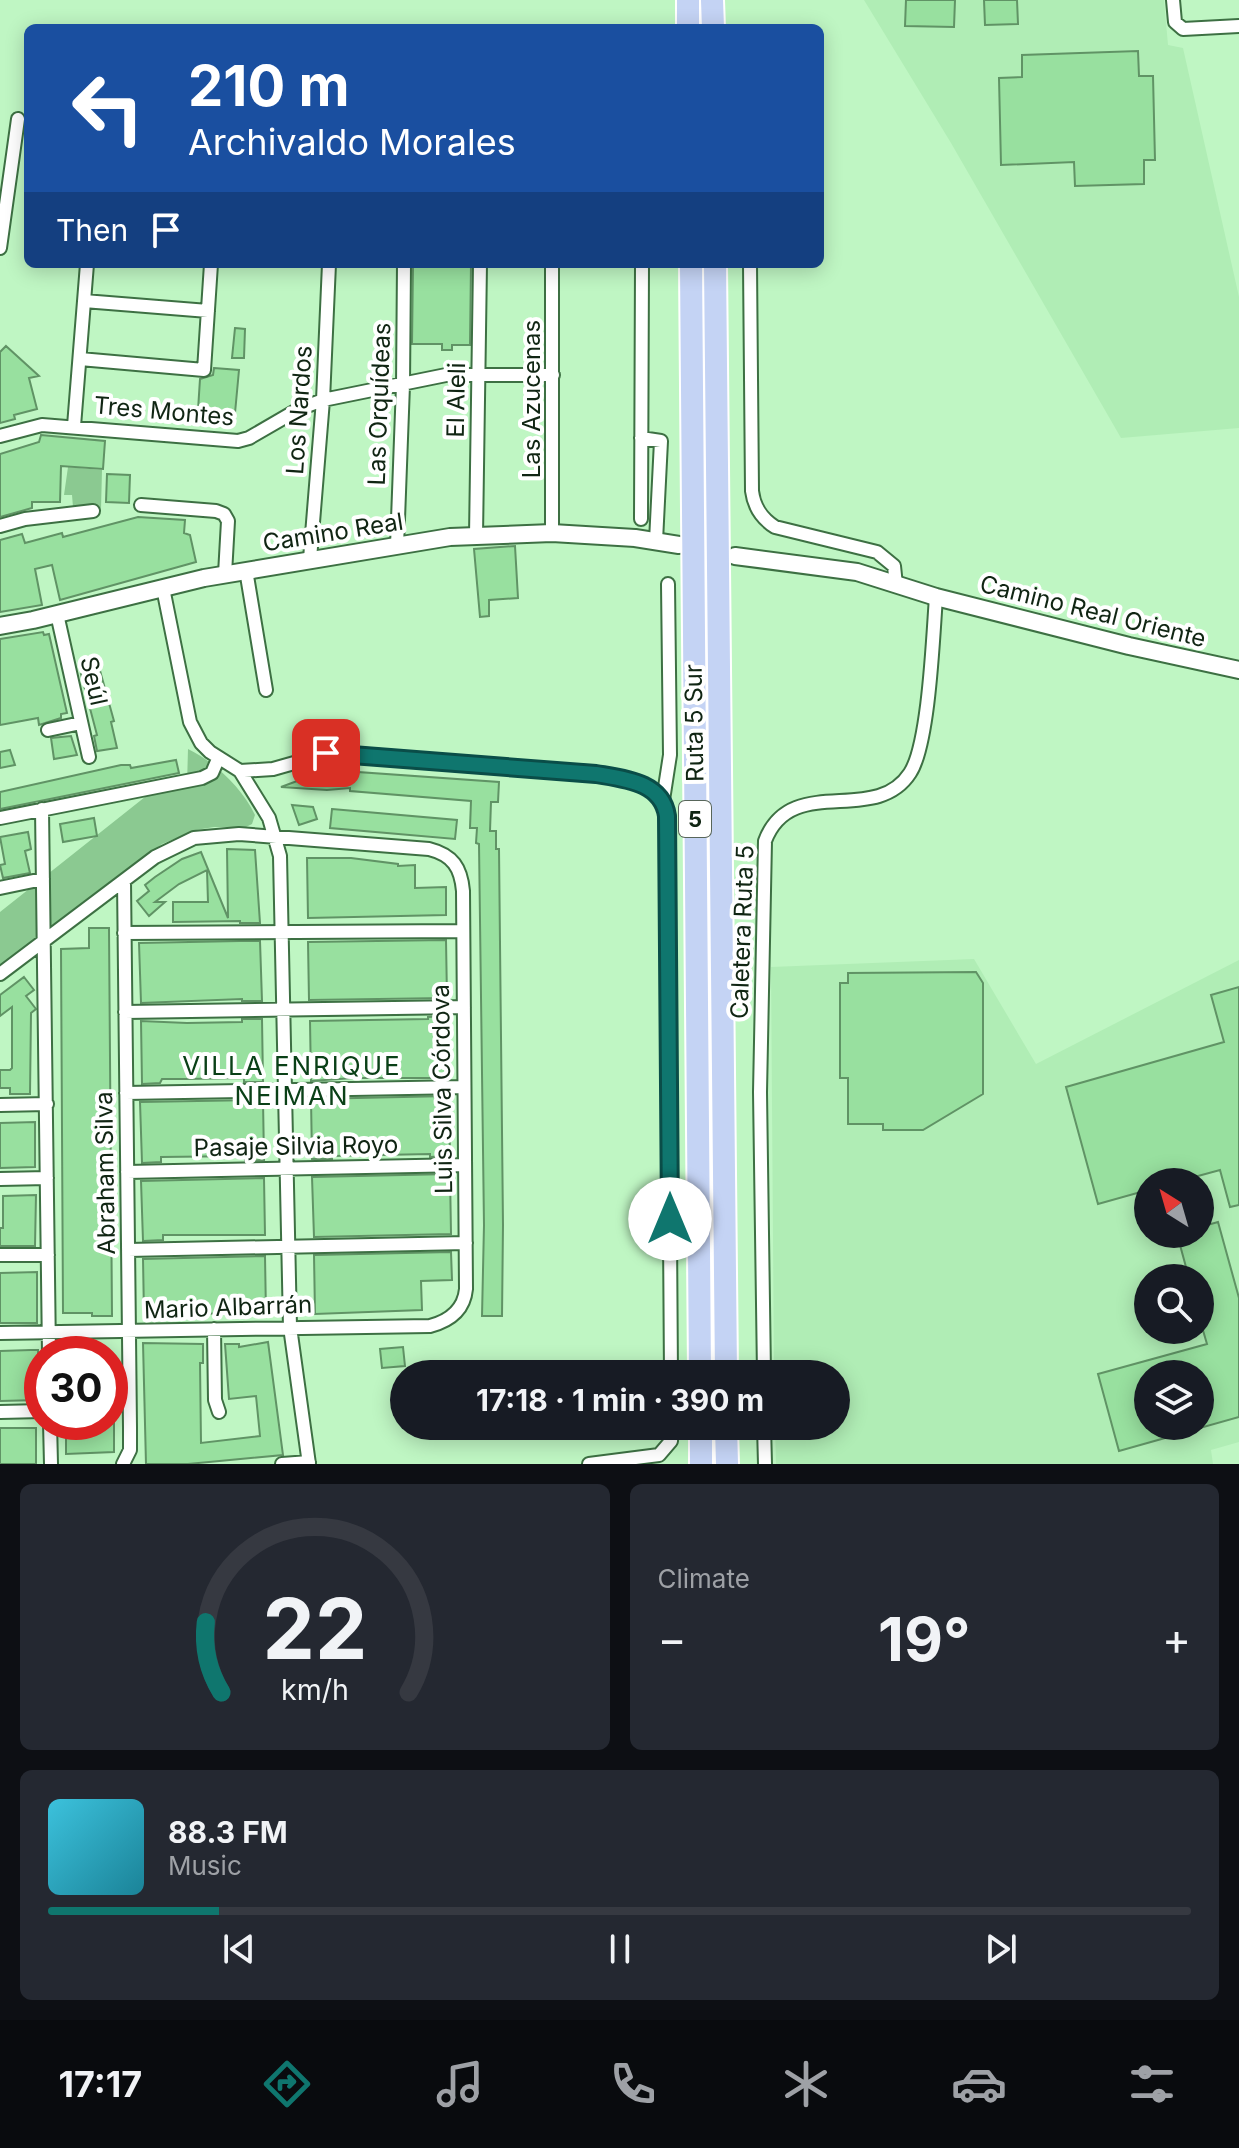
<!DOCTYPE html>
<html lang="en">
<head>
<meta charset="utf-8">
<style>
	body { margin:0; font-family:Inter,sans-serif; background:#242831; color:#f1f3f6; height:100vh; display:flex; flex-direction:column; font-size:30px; white-space:nowrap }
	* { box-sizing:border-box; margin:0 }
	p { font-size:26px; color:#9ea1a6 }
	.icon { flex:none; width:44px; height:44px; fill:none; stroke:currentColor; stroke-width:2; stroke-linecap:round; stroke-linejoin:round }
	.map { position:relative; height:1464px; overflow:hidden }
	.details { display:flex; flex-direction:column; gap:20px; padding:20px; background:#0d0f14; flex:1 }
	.details>* { flex:none }
	.hud { position:absolute; left:24px; top:24px; width:800px; height:244px; border-radius:12px; box-shadow:0 4px 20px #0003; background:#1a4fa0; color:#fff; overflow:hidden }
	.needle { width:52px; rotate:323deg }
	.tools { position:absolute; left:1134px; top:1168px; display:grid; gap:16px }
	.tools a { display:grid; place-items:center; width:80px; height:80px; border-radius:50%; background:#171b24; box-shadow:0 4px 20px #0003; font-size:40px }
	.speed { position:absolute; left:24px; top:1336px; display:flex; gap:16px; font-size:40px; font-weight:700; text-align:center }
	.speed>* { display:grid; place-content:center; width:104px; height:104px; border-radius:50%; background:#171b24; box-shadow:0 4px 20px #0003; line-height:1 }
	.speed .limit { border:12px solid #d22; background:#fff; color:#111 }
	.pin { position:absolute; display:grid; place-items:center; width:68px; height:68px; color:#fff; margin:-34px; border-radius:16px; box-shadow:0 4px 12px #0006 }
	.me { position:absolute; width:88px; margin:-44px; rotate:0deg; stroke-linejoin:round; filter:drop-shadow(0 0 6px #0008) }
	.turn { display:flex; align-items:center; gap:28px; height:168px; padding:0 32px; font-size:36px }
	.turn .icon { width:104px; height:104px; stroke-width:2.5 }
	.turn b { display:block; font-size:56px; line-height:68px }
	.then { display:flex; align-items:center; height:76px; padding:0 32px; background:#0003; gap:16px; font-size:30px }
	.big { font-size:60px; font-weight:700; line-height:1.1 }
	.details .widget { flex:1; display:flex; flex-direction:column; justify-content:center; gap:12px; min-width:0; padding:0 28px; border-radius:12px; background:#242831 }
	.details .dial { align-items:center; gap:0 }
	.dial svg { height:208px; overflow:visible; fill:none; stroke:#363941; stroke-width:7; stroke-linecap:round; text-anchor:middle }
	.dial text { fill:#f1f3f6; stroke:none }
	.song { display:flex; align-items:center; gap:24px }
	.cover { width:96px; height:96px; border-radius:12px; background:linear-gradient(135deg,hsl(190 70% 55%),hsl(190 70% 35%)) }
	.played { height:8px; border-radius:4px; background:linear-gradient(90deg,#0f766e 15%,#363941 15%) }
	.keys { display:flex; justify-content:space-around; direction:ltr }
	.heat { display:flex; justify-content:space-between; align-items:center; font-size:44px; direction:ltr }
	.details .tiles { flex:1; display:grid; gap:20px; grid-template-columns:1fr 1fr }
	.widget:last-child { grid-column:span 2 }
	.trip { position:absolute; left:390px; top:1360px; width:460px; height:80px; border-radius:40px; background:#171b24; box-shadow:0 4px 20px #0003; font-weight:700; line-height:80px; text-align:center }
	.tabs { display:flex; height:128px; justify-content:space-around; align-items:center; background:#090b0e; color:#9ea1a6 }
	.tabs .icon { width:56px; height:56px }
	.tabs .current { color:#0f766e }
	.tabs b { font-size:36px; color:#f1f3f6 }
	.map>svg:first-child { display:block }
	.built { fill:#b0edb5; fill-rule:evenodd }
	.green { fill:#8bc991 }
	.building { fill:#98e09f; stroke:#609365; stroke-width:2 }
	.lines { fill:none; stroke-linecap:round; stroke-linejoin:round }
	.minor-casing { stroke:#3d7043; stroke-width:16 }
	.tertiary-casing { stroke:#3d7043; stroke-width:20 }
	.motorway-casing { stroke:#fff; stroke-width:26 }
	.minor { stroke:#fff; stroke-width:12 }
	.tertiary { stroke:#fff; stroke-width:16 }
	.motorway { stroke:#c4d3f4; stroke-width:22 }
	.route-casing { stroke:#0a4d48; stroke-width:20 }
	.route { stroke:#0f766e; stroke-width:14 }
	.labels { text-anchor:middle; dominant-baseline:central; stroke-width:8; stroke-linejoin:round; paint-order:stroke }
	.shield { fill:#fff; stroke:#58665a; stroke-width:2 }
	.shield-label { font-size:22px; font-weight:bold; fill:#102513 }
	.street-label { font-size:24px; fill:#102513; stroke:#fff }
	.neighbourhood-label { font-size:26px; letter-spacing:2px; fill:#0a4017; stroke:#fff }
</style>
</head>
<body>
<div class="map">
<svg width="1239" height="1464" viewBox="0 0 1239 1464">
	<rect width="100%" height="100%" fill="#bff6c3"/>
	<path class="built" d="M864,0H1164L1168,45L1183,48L1239,297V428L1121,438L951,143Z
		M974,959L1036,1064L1239,960V1442L1211,1450L1213,1464H776L775,1426H836V1374H774L771,967ZM1148,1182H1200V1234H1148ZM1148,1278H1200V1330H1148ZM1148,1374H1200V1426H1148Z"/>
	<path class="green" d="M68,467L102,470L101,509L93,510L92,506L73,507L72,495H64Z
		M188,749C215,762 242,788 255,815L252,824L246,827H214L196,830L162,844L0,966V912L150,793L187,785Z"/>
	<path class="building" d="M906,0H955L954,27L905,26Z
		M984,0H1017L1018,24L985,25Z
		M1138,51L1139,76H1153L1155,160H1144V184L1075,186L1074,162L1001,165L999,78L1022,77V55Z
		M413,264H471L470,345H452V350H442V344H412Z
		M235,328L245,329L244,358H232Z
		M6,346L39,376L29,378L37,409L14,415L15,419L0,423V352Z
		M214,368L239,370L235,413L198,410L200,379L213,375Z
		M41,435L105,441L103,469L61,466L60,502H32V508L0,517V454L39,442Z
		M107,474L130,475L129,503L106,502Z
		M138,517L185,520L184,533L190,535L196,562L60,600L52,565L35,569L42,605L0,612V540L22,534L25,543L62,533L63,537Z
		M515,546L518,598L489,600V616L480,617L474,549Z
		M43,632L44,635L49,634L67,713L61,714V718L39,725L38,718L0,725V639Z
		M99,667L114,721L111,722L117,748L97,751L94,736L97,735L81,674Z
		M71,736L77,755L54,759L51,738Z
		M10,750L15,765L0,768V752Z
		M176,760L179,773L0,809V792L121,765H130L131,768Z
		M344,768V771L499,782L498,802H491L490,831H496V849H499L503,1225L502,1316H482L484,1225L479,844L476,843L477,828H470L471,801L350,791V788L327,790L281,787L316,774V771Z
		M292,805L313,807L317,819L299,825Z
		M332,809L457,820L455,839L330,828Z
		M94,818L97,836L63,842L60,824Z
		M28,832L31,849L25,851L30,873L3,878L0,865L5,864L0,837Z
		M227,849L255,850L260,923H240V921L173,922V902H208L207,870L179,884L155,902H165L149,916L137,901L149,891L145,885L155,877L182,859L201,852L228,918Z
		M307,858H351L398,864V866L415,865V888L446,887V915L308,918Z
		M89,928H109L112,1316H92V1313H63L61,949L89,948Z
		M446,940L447,998L309,1000L308,942Z
		M240,941H260L262,1001H242V999L141,1003L139,943Z
		M976,972L983,983V1094L923,1130H883V1124H848V1078H840V983H848V973Z
		M24,977L34,990L26,996L36,1009L31,1013L30,1094H10V1088H0V1070H10L12,1068V1007L0,1016V995Z
		M1239,987V1205L1230,1207L1220,1170L1176,1182H1148V1190L1098,1204L1066,1087L1224,1042L1211,995Z
		M448,1016L449,1078H354L311,1081L310,1021L428,1019V1017Z
		M242,1019H262L263,1082H244V1078L186,1079H162L160,1083L142,1084L141,1021L187,1023L242,1022Z
		M449,1096L450,1156L430,1157V1154L332,1156V1159H312L311,1099Z
		M263,1100L264,1160L245,1161V1156L161,1157V1162L142,1163L140,1102Z
		M35,1122V1167L0,1168V1123Z
		M450,1174L451,1234L314,1237L312,1177Z
		M264,1178L265,1235H163V1240L143,1241L141,1181Z
		M36,1195L35,1246H0V1228H3V1196Z
		M1218,1222L1239,1298V1417L1200,1428V1374H1148V1426H1196L1197,1429L1119,1451L1098,1374L1207,1344L1200,1320V1278H1189L1177,1234H1200V1227Z
		M451,1252L452,1280L421,1281L422,1310L315,1314L314,1255Z
		M265,1256L266,1315H247L246,1313L144,1315L143,1259Z
		M37,1272V1323H0V1273Z
		M268,1342L283,1455L188,1464H146L143,1343L203,1344V1363H200L201,1443L260,1436L256,1396L229,1399L225,1344H239V1347Z
		M403,1347L405,1366L382,1368L380,1349Z
		M31,1350H38L39,1400L0,1401V1351Z
		M114,1423V1452L66,1454V1424Z
		M0,1428H36V1464H0Z"/>
	<g class="lines">
		<g class="minor-casing">
			<path id="minor" d="M1173,0L1175,22L1183,29L1239,26
				M0,248L18,119
				M750,264L752,491C754,507 761,518 775,527L877,552L894,566L896,585
				M84,301L208,311
				M80,359L204,370L211,264
				M74,426L87,264
				M0,436L42,425L238,441L249,438L299,409L323,400L446,375H553
				M641,438L661,441L656,541
				M141,505L216,511L224,514L228,521L225,574
				M641,519L642,264
				M0,526L25,519L93,511
				M552,533V264
				M476,536L480,264
				M397,546L403,385L404,264
				M310,559L323,400L329,264
				M246,570L266,690
				M668,584L670,755L663,800L667,816L671,1374
				M163,588L190,722L201,743L210,752L240,771L273,769L333,752L596,774C621,778 645,780 663,800
				M57,614L89,757
				M48,730L81,723
				M240,771L269,818L280,856L290,1327L309,1464
				M42,809L49,1354
				M0,818L202,778L212,773L218,759
				M0,888L43,879
				M124,933L463,931
				M0,974L155,857L194,838L239,834L429,849C453,855 461,868 463,891L466,1289C464,1310 449,1321 430,1326L0,1333
				M125,1012L464,1007
				M126,1093L464,1087
				M0,1105L47,1104
				M127,1172L465,1165
				M0,1179L47,1178
				M128,1250L466,1243
				M0,1255H48
				M214,1329L215,1400L219,1412
				M764,1374L760,1092L765,841C791,772 875,827 910,773C929,744 933,636 936,597
				M0,1412L42,1411
				M50,1422L51,1464
				M764,1426L765,1464
				M123,1464L130,1450V1427L124,881
				M282,1464L309,1462
				M589,1464L659,1455L671,1441L672,1426"/>
		</g>
		<g class="tertiary-casing">
			<path id="tertiary" d="M735,556L857,572L936,597L1129,646L1239,670
				M0,626L33,620L204,578L450,537L552,533L635,538L679,545"/>
		</g>
		<g class="motorway-casing">
			<path id="motorway" d="M688,0V28
				M712,0L713,28
				M691,264L700,1374
				M715,264L726,1374
				M701,1426V1464
				M726,1426L727,1464"/>
		</g>
		<use href="#minor" class="minor"/>
		<use href="#tertiary" class="tertiary"/>
		<use href="#motorway" class="motorway"/>
	</g>
	<g class="lines">
		<g class="route-casing">
			<path id="route" d="M326,753L596,774C625,779 662,782 667,816L670,1219"/>
		</g>
		<use href="#route" class="route"/>
	</g>
	<g class="labels">
		<rect class="shield" x="679" y="801" width="32" height="36" rx="6"/>
		<g class="shield-label">
			<text x="695" y="819">5</text>
		</g>
		<g class="street-label">
			<text transform="translate(531 399) rotate(-90)">Las Azucenas</text>
			<text transform="translate(456 400) rotate(-89)">El Aleli</text>
			<text transform="translate(379 404) rotate(-88)">Las Orquídeas</text>
			<text transform="translate(299 410) rotate(-86)">Los Nardos</text>
			<text transform="translate(164 411) rotate(5)">Tres Montes</text>
			<text transform="translate(333 532) rotate(-9)">Camino Real</text>
			<text transform="translate(1093 611) rotate(14)">Camino Real Oriente</text>
			<text transform="translate(94 681) rotate(77)">Seúl</text>
			<text transform="translate(694 723) rotate(-91)">Ruta 5 Sur</text>
			<text transform="translate(742 932) rotate(-88)">Caletera Ruta 5</text>
			<text transform="translate(442 1089) rotate(-91)">Luis Silva Córdova</text>
			<text transform="translate(296 1146) rotate(-1)">Pasaje Silvia Royo</text>
			<text transform="translate(105 1173) rotate(-91)">Abraham Silva</text>
			<text transform="translate(228 1307) rotate(-2)">Mario Albarrán</text>
		</g>
		<g class="neighbourhood-label">
			<text x="292" y="1065">VILLA ENRIQUE<tspan x="292" dy="30">NEIMAN</tspan></text>
		</g>
	</g>
</svg>
<div class="tools">
<a><svg class="needle" viewBox="-14 -14 28 28"><path d="M0-13l5 13h-10z" fill="#e53935"/><path d="M0 13l5-13h-10z" fill="#9ea1a6"/></svg></a>
<a><svg class="icon" aria-label="search" viewBox="0 0 24 24"><circle cx="10" cy="10" r="6"/><path d="M15 15l6 6"/></svg></a>
<a><svg class="icon" aria-label="layers" viewBox="0 0 24 24"><path d="M12 4l9 5-9 5-9-5zM3 14l9 5 9-5"/></svg></a>
</div>
<div class="speed"><div class="limit">30</div></div>
<div class="pin" style="left:326px;top:753px;background:#d93025"><svg class="icon" aria-label="arrive" viewBox="0 0 24 24"><path d="M6 21V4h12l-3 4 3 4H6"/></svg></div>
<svg class="me" style="left:670px;top:1219px" viewBox="-20 -20 40 40"><circle r="19" fill="#fff"/><path d="M0-13L10 11 0 6-10 11z" fill="#0f766e"/></svg>
<div class="trip">17:18 · 1 min · 390 m</div>
<div class="hud">
<div class="turn"><svg class="icon" aria-label="left" viewBox="0 0 24 24"><path d="M17 20v-9H6M10 6l-5 5 5 5"/></svg><div><b>210 m</b>Archivaldo Morales</div></div>
<div class="then">Then<svg class="icon" aria-label="arrive" viewBox="0 0 24 24"><path d="M6 21V4h12l-3 4 3 4H6"/></svg></div>
</div>
</div>
<section class="details">
<div class="tiles">
<div class="widget dial"><svg viewBox="0 0 100 80">
<path d="M14 69A42 42 0 1 1 86 69"/>
<path d="M14 69A42 42 0 0 1 8 42" stroke="#0f766e"/>
<text x="50" y="56" font-size="32" font-weight="700">22</text>
<text x="50" y="72" font-size="11">km/h</text>
</svg></div>
<div class="widget"><p>Climate</p>
<div class="heat"><a>−</a><b class="big">19°</b><a>+</a></div>
</div>
<div class="widget">
<div class="song"><i class="cover"></i><div><b>88.3 FM</b><p>Music</p></div></div>
<div class="played"></div>
<div class="keys"><svg class="icon" aria-label="previous" viewBox="0 0 24 24"><path d="M18 5L8 12l10 7zM5 5v14"/></svg><svg class="icon" aria-label="pause" viewBox="0 0 24 24"><path d="M8 5v14M16 5v14"/></svg><svg class="icon" aria-label="next" viewBox="0 0 24 24"><path d="M6 5l10 7-10 7zM19 5v14"/></svg></div>
</div>
</div>
</section>
<nav class="tabs">
<b>17:17</b>
<svg class="icon current" aria-label="directions" viewBox="0 0 24 24"><path d="M12 3l9 9-9 9-9-9zM9 14v-3h6M13 9l2 2-2 2"/></svg>
<svg class="icon" aria-label="music" viewBox="0 0 24 24"><path d="M9 18V5l10-2v13"/><circle cx="6" cy="18" r="3"/><circle cx="16" cy="16" r="3"/></svg>
<svg class="icon" aria-label="phone" viewBox="0 0 24 24"><path d="M5 4h4l2 5-3 2q2 4 5 5l2-3 5 2v4C11 20 4 13 5 4z"/></svg>
<svg class="icon" aria-label="climate" viewBox="0 0 24 24"><path d="M12 3v18M4 7l16 10M4 17L20 7"/></svg>
<svg class="icon" aria-label="car" viewBox="0 0 24 24"><path d="M5 17H2v-5l4-1 3-4h7l3 4 3 1v5h-3M9 17h6M6 11h13"/><circle cx="7" cy="17" r="2"/><circle cx="17" cy="17" r="2"/></svg>
<svg class="icon" aria-label="filters" viewBox="0 0 24 24"><path d="M4 7h16M4 17h16"/><circle cx="9" cy="7" r="2"/><circle cx="15" cy="17" r="2"/></svg>
</nav>
</body>
</html>
